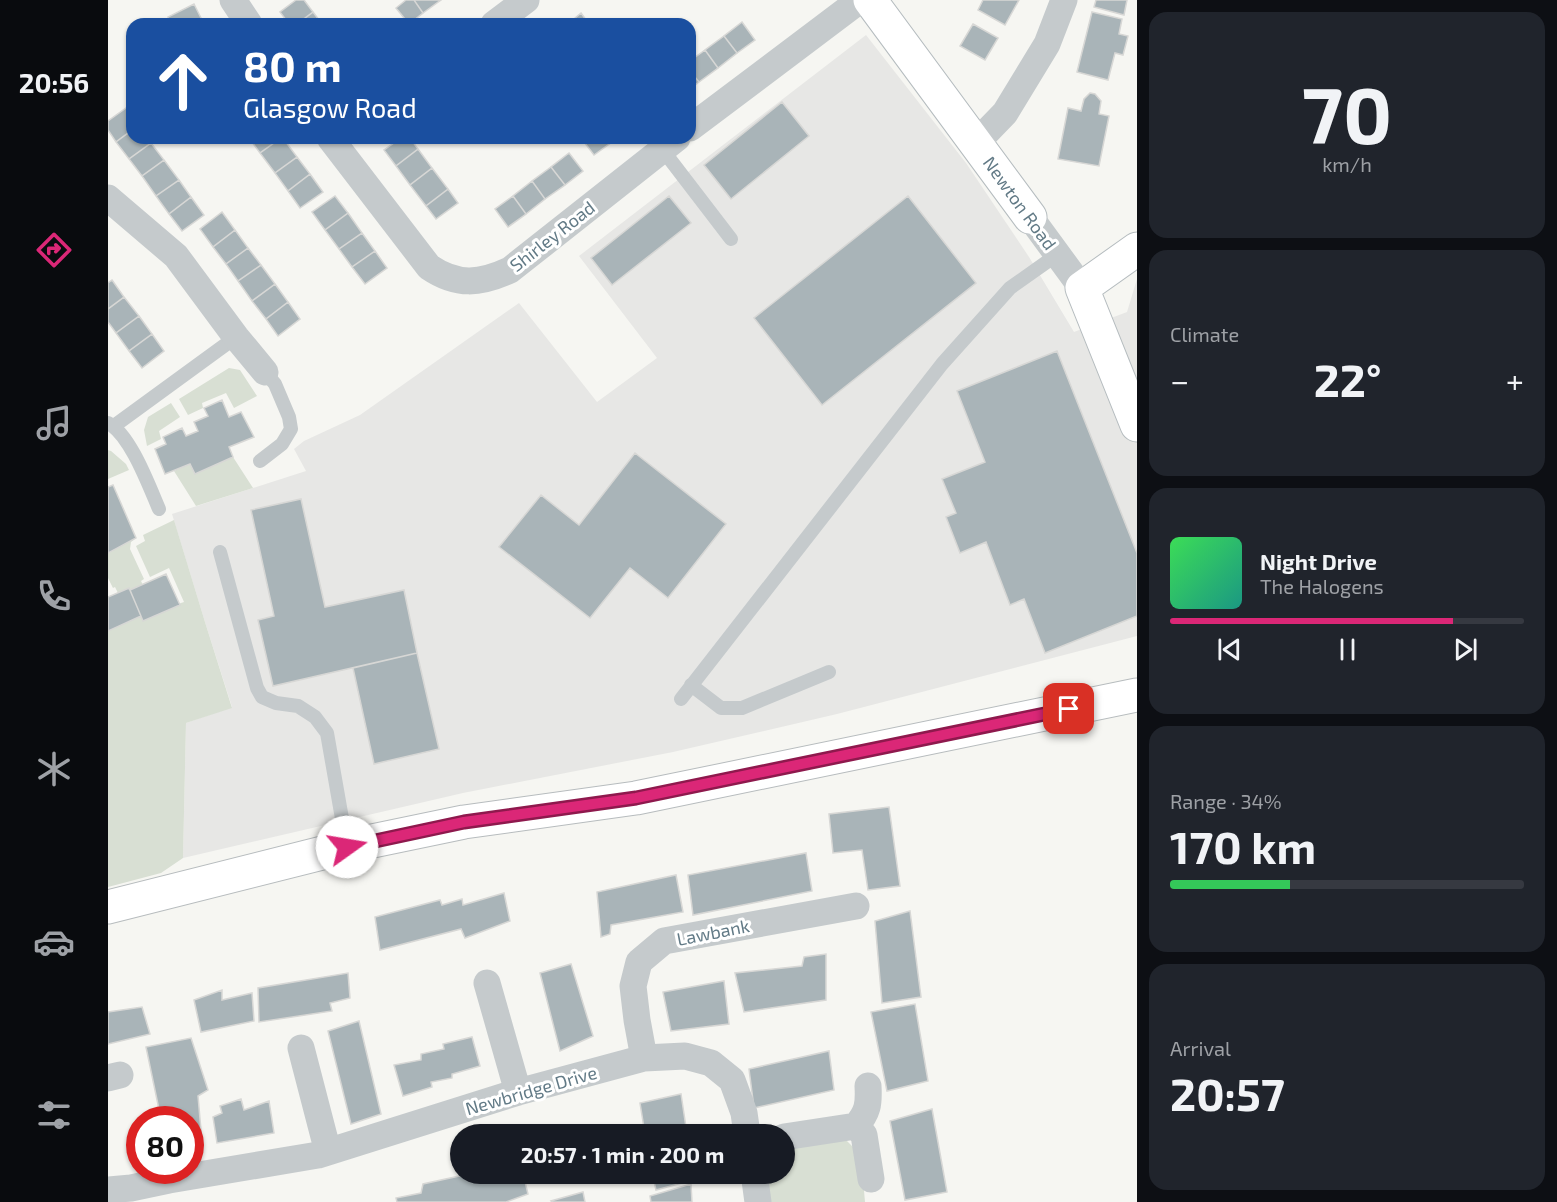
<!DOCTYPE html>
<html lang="en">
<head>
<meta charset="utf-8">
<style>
	body { margin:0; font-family:"Exo 2",sans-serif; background:#20242c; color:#f1f3f6; height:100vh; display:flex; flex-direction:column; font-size:22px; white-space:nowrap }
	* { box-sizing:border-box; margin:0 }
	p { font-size:20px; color:#9ea1a6 }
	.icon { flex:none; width:33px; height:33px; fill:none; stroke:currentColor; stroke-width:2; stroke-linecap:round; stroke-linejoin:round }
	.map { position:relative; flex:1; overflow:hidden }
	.panel { display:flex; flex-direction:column; gap:12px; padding:12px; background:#0d0f14; width:420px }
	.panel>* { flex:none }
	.guide { position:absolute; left:18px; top:18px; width:570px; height:126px; border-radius:18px; box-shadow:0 2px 4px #0004; background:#1a4fa0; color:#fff; overflow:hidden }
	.speed { position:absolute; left:18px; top:1106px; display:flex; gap:12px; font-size:30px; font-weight:700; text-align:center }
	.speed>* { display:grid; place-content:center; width:78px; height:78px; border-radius:50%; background:#171b24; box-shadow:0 2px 4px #0004; line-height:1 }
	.speed .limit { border:9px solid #d22; background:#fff; color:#111 }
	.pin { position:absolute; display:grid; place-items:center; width:51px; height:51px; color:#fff; margin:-26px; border-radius:12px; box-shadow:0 3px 9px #0006 }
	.me { position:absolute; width:66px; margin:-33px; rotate:77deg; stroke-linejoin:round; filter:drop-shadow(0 0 4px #0008) }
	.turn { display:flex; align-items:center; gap:21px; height:126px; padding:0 18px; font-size:27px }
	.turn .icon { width:78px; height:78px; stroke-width:2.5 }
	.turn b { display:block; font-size:42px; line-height:51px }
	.big { font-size:45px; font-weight:700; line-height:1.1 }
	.panel .tile { flex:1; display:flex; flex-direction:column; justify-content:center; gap:9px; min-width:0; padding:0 21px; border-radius:18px; background:#20242c }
	.panel .dial { align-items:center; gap:0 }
	.dial b { font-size:78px; line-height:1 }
	.song { display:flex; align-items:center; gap:18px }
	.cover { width:72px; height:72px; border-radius:9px; background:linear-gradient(135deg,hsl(130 70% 55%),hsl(170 70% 35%)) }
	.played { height:6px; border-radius:3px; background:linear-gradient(90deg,#db2777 80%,#363941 80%) }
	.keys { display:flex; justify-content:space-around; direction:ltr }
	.heat { display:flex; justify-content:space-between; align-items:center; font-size:33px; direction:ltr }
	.charge { height:9px; border-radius:4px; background:linear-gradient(90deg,#34c759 34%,#363941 0) }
	.trip { position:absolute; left:342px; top:1124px; width:345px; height:60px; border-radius:30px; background:#171b24; box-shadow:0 2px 4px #0004; font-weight:700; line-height:60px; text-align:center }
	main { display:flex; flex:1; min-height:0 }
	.tabs { display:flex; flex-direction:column; width:108px; justify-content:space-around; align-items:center; background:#090b0e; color:#9ea1a6 }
	.tabs .icon { width:42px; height:42px }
	.tabs .on { color:#db2777 }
	.tabs b { font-size:27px; color:#f1f3f6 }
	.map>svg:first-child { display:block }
	.built { fill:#e7e7e5 }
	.green { fill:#d8dfd3 }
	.building { fill:#a9b4b8; stroke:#d7d7d5; stroke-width:1.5 }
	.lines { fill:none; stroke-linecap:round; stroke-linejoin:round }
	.secondary-casing { stroke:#b5bcbf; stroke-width:35 }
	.highway-casing { stroke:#b7bcbe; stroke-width:35 }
	.lane { stroke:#c5cacc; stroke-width:14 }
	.street { stroke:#c5cacc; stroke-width:27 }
	.secondary { stroke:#fff; stroke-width:33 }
	.highway { stroke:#fff; stroke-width:33 }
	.route-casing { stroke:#8e194d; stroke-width:15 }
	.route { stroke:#db2777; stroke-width:10 }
	.labels { text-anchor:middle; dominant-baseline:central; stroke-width:6; stroke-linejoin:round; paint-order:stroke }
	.street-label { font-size:18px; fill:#627a86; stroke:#fff }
</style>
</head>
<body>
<main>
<nav class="tabs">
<b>20:56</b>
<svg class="icon on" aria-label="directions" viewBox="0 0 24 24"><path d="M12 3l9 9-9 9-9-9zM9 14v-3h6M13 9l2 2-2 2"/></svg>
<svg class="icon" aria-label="music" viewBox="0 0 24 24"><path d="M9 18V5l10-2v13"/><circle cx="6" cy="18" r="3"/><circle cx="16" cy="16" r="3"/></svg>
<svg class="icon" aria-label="phone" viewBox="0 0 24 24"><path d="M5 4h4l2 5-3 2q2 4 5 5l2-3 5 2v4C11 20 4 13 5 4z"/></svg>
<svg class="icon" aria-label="climate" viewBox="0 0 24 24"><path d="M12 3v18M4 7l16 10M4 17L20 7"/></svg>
<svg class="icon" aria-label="car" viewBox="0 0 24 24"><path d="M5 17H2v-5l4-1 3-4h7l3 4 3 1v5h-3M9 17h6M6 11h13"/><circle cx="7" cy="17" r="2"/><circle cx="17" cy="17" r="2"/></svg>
<svg class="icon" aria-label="filters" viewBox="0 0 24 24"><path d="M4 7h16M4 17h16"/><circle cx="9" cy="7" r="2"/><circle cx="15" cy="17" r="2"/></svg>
</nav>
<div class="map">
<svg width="1029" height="1202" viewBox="0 0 1029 1202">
	<rect width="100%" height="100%" fill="#f6f6f2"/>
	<path class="built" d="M758,35L858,163L921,257L966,332L1019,312L1029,279V636L729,714L565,752L355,793L75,858L78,723L124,707L97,622L64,514L198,471L186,449L196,441L252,415L411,303L489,402L549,358L471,256Z"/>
	<path class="green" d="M121,368L132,370L149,396L126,408L118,393L94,403L95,408L80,415L71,399Z
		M63,403L72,417L51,431L53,439L39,446L36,430L40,417Z
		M0,450L3,451L18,464L21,470L0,479Z
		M125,457L145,488L88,506L66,471L82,464L87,474Z
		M66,520L97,622L124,708L78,723L75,858L53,873L0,887V631L33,616L76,602L61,568L42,577L28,546L37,541L35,535Z
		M28,538L23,542L22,549L36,579L33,581L35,585L22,590L21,588L10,593L7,587L5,588L0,578V553Z
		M738,1140L746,1148L755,1179L757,1202H663L656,1173H676L677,1145Z"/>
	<path class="building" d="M188,0H196L205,12L189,24H181L172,12Z
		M298,0H306L315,13L301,24L288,8Z
		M306,0H333L315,13Z
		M875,0H911L897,25L870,10Z
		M988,0H1019L1016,15L986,7Z
		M86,4L96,24H63L60,17Z
		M205,12L214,24H189Z
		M984,12L1014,19L1011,34L1020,36L1015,55L1007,53L1000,80L969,72Z
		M473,13L481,24H460Z
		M634,22L647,40L629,53L616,36Z
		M865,24L890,38L877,60L852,46Z
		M616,36L629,53L610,68L597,50Z
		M597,50L610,68L591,82L582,71V61Z
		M582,71L591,82L582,89Z
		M982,93L987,94L993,101L991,114L1001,116L991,166L950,159L960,108L973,111L976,99Z
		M674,102L701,136L623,199L596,165Z
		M18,108L24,116V130L8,142L0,130V121Z
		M24,130V138H40L43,143L21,159L8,142Z
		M141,138H173L152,153Z
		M173,138H175L189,157L167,173L152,153Z
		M293,138H302L310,149L288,166L276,150Z
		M473,138H501L504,142L486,155Z
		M43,143L56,160L34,176L21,159Z
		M310,149L324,168L302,185L288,166Z
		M461,153L475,171L457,185L443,167Z
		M189,157L202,174L180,191L167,173Z
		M56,160L71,180L48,196L34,176Z
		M443,167L457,185L437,199L424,181Z
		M324,168L340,189L318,206L302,185Z
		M202,174L215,192L192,208L180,191Z
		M71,180L83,197L61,214L48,196Z
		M424,181L437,199L418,214L405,196Z
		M340,189L350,203L328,219L318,206Z
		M227,196L240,213L217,230L204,212Z
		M405,196L418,214L400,227L387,209Z
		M561,196L583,223L504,285L483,258Z
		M800,196L868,283L714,405L646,318Z
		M83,197L96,215L74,231L61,214Z
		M114,212L127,230L105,247L92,229Z
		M240,213L254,233L231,249L217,230Z
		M127,230L140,248L118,264L105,247Z
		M254,233L267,251L244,267L231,249Z
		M140,248L153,265L130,281L118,264Z
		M267,251L279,268L257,284L244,267Z
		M153,265L167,284L144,301L130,281Z
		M4,280L16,297L0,309V283Z
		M167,284L180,302L158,319L144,301Z
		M16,297L31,316L8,333L0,322V309Z
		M180,302L192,319L170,336L158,319Z
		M31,316L44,334L21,351L8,333Z
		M44,334L56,351L34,368L21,351Z
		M949,351L1029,553V616L937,653L916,599L902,605L878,542L852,553L838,517L848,513L834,479L877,462L849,391Z
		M114,400L121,417L133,412L146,437L121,447L125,457L87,474L82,464L57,474L47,449L58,444L55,437L74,428L78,436L90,431L86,422L100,416L96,408Z
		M527,453L618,524L560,598L522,568L482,618L391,547L433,495L471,525Z
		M5,485L28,538L0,553V487Z
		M193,499L217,607L296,590L309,653L165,686L150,620L166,616L143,510Z
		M58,574L72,605L35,621L22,590Z
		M21,588L33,616L0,631V597Z
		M309,653L331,749L266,764L245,668Z
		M781,807L792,886L760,890L754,850L725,853L721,814Z
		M698,853L704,891L585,915L580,875Z
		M568,875L575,912L503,925L502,934L493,937L489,892Z
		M396,893L402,921L357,938L353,929L272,950L267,917L332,900L334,905L354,899L355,905Z
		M802,911L813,997L774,1003L767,921Z
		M718,954V1000L636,1012L627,973L694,966L696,957Z
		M463,964L485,1036L452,1051L432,973Z
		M240,973L242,998L222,1003L224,1011L151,1022L150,988Z
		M616,981L621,1024L563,1031L555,992Z
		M114,990V1000L144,993L146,1021L93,1032L86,1000Z
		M807,1004L820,1081L779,1091L763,1012Z
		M34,1007L42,1034L0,1044V1012Z
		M251,1021L273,1114L243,1124L220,1031Z
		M364,1037L372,1066L344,1074V1078L323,1082L324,1087L295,1096L286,1065L313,1060V1054L336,1049L335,1044Z
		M83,1038L100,1090L90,1096L94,1142L82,1146V1119H53L38,1047Z
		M721,1051L726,1090L646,1108L641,1069Z
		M573,1094L579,1134H537L532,1103Z
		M133,1099L136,1110L161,1101L166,1133L109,1143L105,1117L114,1113L112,1106Z
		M824,1109L839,1192L797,1200L782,1121Z
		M365,1173H415L420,1194L398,1202H289L288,1198L313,1193L315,1184Z
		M544,1173H584L585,1180L548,1190Z
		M583,1184L584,1202H543L542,1196Z
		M475,1192L477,1202H444L443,1201Z"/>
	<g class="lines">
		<g class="secondary-casing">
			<path id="secondary" d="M762,0L922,217
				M1029,249L974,288L1029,425"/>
		</g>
		<g class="highway-casing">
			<path id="highway" d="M0,907L250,844L356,822L528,798L1029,695"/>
		</g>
		<path class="lane" d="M554,149L623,239
			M0,423C22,434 41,486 51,509
			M6,426L128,337
			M152,461L174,444L183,429L181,417L167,384L157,372
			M112,552L149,688L154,697L168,703L190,706L207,717L219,733L239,847
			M583,685L613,708H634L721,672
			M573,699L834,364L902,288L950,254"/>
		<path class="street" d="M125,0L141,24
			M386,24L418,0
			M582,128L752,0
			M222,138L321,267C349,286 372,284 402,270L569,138
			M868,143L897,113L939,44L956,0
			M0,198L68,256L128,337L157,372
			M922,217L974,288
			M379,983L410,1092
			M193,1048L220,1152
			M536,1058L529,1020L525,986L531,962L556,941L748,906
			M0,1078L12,1075
			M760,1086C761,1104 760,1112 748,1126L756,1135L763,1179
			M676,1137L748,1126
			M646,1173L650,1202
			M0,1190L23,1188L61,1180L210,1155L410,1092L536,1058L577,1056L603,1063L624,1080L636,1113L639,1134"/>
		<use href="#secondary" class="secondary"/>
		<use href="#highway" class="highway"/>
	</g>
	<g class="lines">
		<g class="route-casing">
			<path id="route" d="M239,847L356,822L528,798L961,709"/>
		</g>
		<use href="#route" class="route"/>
	</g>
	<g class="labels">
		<g class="street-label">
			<text transform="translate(912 203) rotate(54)">Newton Road</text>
			<text transform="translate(444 236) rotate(-38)">Shirley Road</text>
			<text transform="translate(605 932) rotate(-11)">Lawbank</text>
			<text transform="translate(423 1090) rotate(-16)">Newbridge Drive</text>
		</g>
	</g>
</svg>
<div class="speed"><div class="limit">80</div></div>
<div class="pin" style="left:961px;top:709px;background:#d93025"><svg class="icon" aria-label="arrive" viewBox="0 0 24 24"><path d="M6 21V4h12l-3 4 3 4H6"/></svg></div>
<svg class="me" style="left:239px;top:847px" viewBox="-20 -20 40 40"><circle r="19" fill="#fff"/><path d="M0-13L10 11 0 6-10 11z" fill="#db2777"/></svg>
<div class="trip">20:57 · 1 min · 200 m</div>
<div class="guide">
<div class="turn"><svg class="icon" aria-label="ahead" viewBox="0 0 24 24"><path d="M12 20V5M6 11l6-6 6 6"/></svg><div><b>80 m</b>Glasgow Road</div></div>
</div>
</div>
<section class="panel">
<div class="tile dial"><b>70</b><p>km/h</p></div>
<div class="tile"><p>Climate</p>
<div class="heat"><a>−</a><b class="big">22°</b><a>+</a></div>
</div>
<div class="tile">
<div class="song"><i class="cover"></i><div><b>Night Drive</b><p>The Halogens</p></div></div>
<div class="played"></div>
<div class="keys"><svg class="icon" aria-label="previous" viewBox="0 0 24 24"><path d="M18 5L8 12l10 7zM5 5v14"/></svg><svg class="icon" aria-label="pause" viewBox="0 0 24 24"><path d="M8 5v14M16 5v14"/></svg><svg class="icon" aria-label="next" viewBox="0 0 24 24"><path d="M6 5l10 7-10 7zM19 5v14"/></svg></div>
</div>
<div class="tile"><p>Range · 34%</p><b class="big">170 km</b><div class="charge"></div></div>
<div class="tile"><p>Arrival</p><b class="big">20:57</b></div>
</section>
</main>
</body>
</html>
